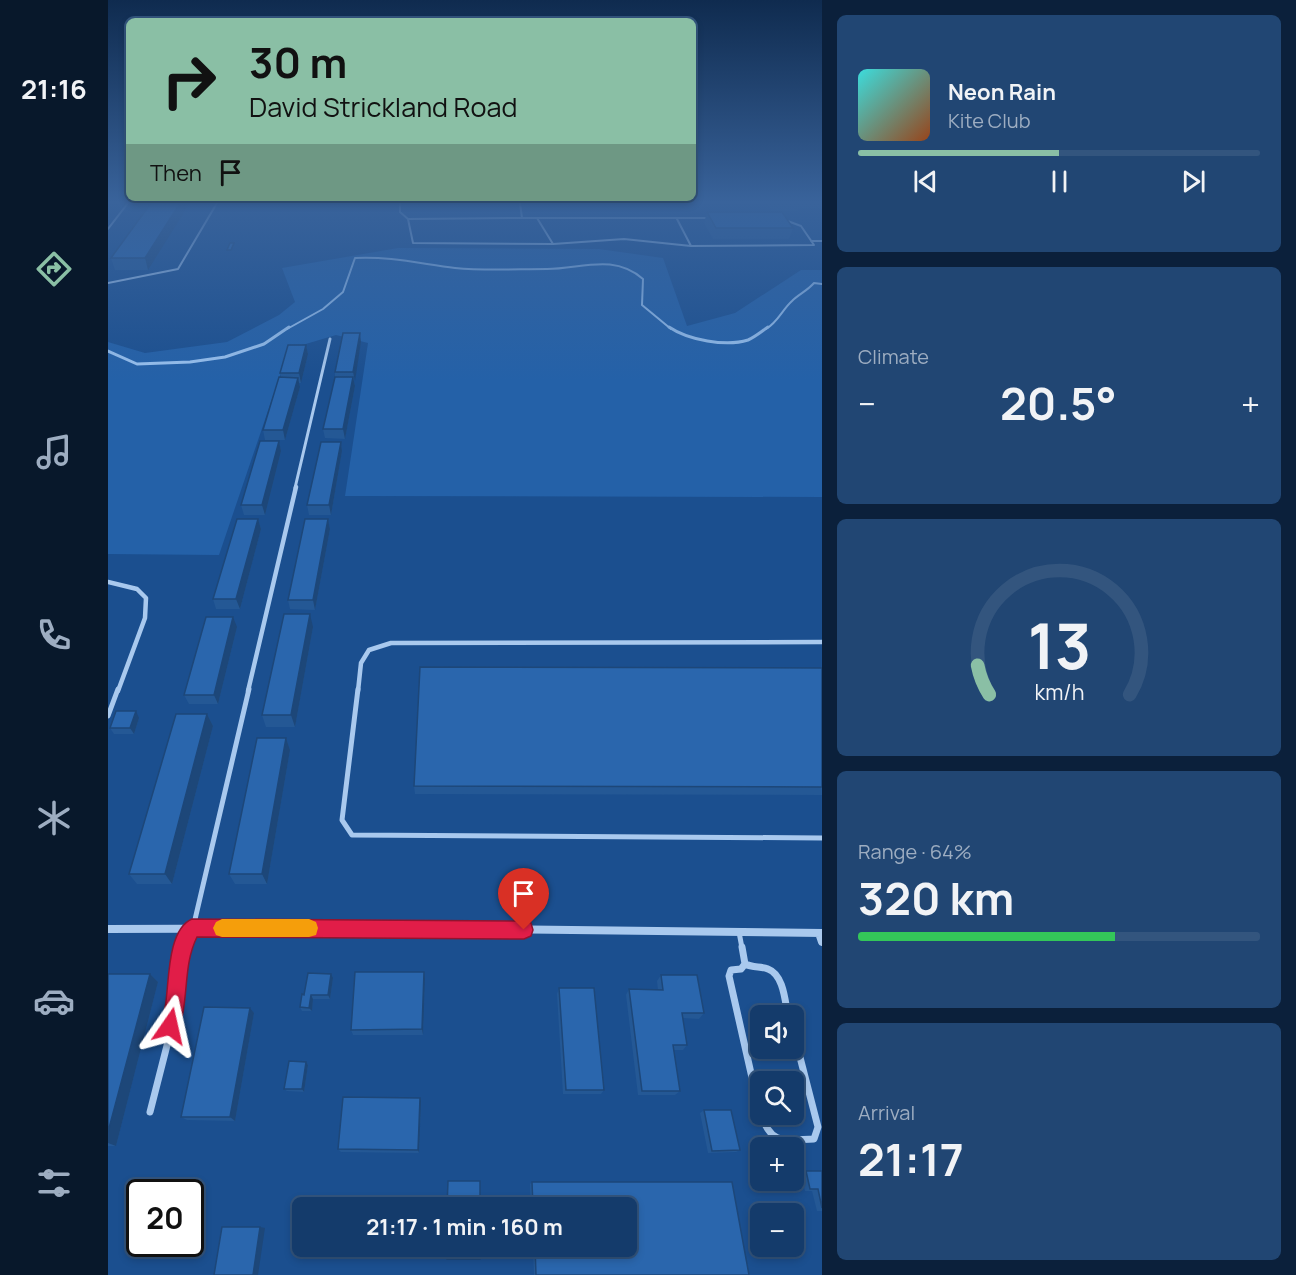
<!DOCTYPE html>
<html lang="en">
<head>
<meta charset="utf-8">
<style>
	body { margin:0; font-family:Manrope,sans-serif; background:#214673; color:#f1f3f6; height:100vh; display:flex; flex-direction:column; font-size:22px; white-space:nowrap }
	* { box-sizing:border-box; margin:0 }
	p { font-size:20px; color:#9dadc1 }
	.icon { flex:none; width:33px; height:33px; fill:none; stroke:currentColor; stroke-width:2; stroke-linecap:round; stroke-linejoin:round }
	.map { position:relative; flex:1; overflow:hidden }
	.drawer { display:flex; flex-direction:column; gap:15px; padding:15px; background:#0b203b; width:474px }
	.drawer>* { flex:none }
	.hud { position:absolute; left:18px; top:18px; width:570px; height:183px; border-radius:9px; box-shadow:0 3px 9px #0003,0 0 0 2px #33557e; background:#8abfa5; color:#111; overflow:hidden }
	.controls { position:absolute; left:642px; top:1005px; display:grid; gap:12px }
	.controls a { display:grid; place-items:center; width:54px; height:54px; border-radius:9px; background:#143b6b; box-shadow:0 3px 9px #0003,0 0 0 2px #33557e; font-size:30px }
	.speed { position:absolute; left:18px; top:1179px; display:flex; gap:12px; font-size:30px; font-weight:700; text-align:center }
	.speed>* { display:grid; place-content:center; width:78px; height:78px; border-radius:50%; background:#143b6b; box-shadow:0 3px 9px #0003,0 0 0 2px #33557e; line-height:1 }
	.speed .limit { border:3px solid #111; border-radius:9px; background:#fff; color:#111 }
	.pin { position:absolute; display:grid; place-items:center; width:51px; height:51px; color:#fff; margin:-62px -26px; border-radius:50% 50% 50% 0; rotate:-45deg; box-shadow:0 0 6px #0007 }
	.pin .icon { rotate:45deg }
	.me { position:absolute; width:66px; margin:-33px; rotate:11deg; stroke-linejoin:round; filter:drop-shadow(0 0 4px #0008) }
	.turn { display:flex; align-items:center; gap:21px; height:126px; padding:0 24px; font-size:27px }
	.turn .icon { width:78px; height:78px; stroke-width:2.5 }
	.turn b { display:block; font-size:42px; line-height:51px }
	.then { display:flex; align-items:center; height:57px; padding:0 24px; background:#0003; gap:12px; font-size:22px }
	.big { font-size:45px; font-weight:700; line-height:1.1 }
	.drawer .card { flex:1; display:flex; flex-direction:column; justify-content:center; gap:9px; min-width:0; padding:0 21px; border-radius:9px; background:#214673 }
	.drawer .dial { align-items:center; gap:0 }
	.dial svg { height:156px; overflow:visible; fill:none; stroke:#33557e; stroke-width:7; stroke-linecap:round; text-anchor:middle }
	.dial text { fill:#f1f3f6; stroke:none }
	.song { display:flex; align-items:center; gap:18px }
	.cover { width:72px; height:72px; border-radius:9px; background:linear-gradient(135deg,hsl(180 70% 55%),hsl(20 70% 35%)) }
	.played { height:6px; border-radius:3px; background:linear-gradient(90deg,#8abfa5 50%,#33557e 50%) }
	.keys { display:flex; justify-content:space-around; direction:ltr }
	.heat { display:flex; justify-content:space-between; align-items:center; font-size:33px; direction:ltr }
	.charge { height:9px; border-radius:4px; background:linear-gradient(90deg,#34c759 64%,#33557e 0) }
	.trip { position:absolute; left:184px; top:1197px; width:345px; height:60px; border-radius:9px; background:#143b6b; box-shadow:0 3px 9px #0003,0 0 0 2px #33557e; font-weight:700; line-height:60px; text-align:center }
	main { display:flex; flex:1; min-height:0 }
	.dock { display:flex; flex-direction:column; width:108px; justify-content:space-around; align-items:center; background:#08182b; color:#9dadc1 }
	.dock .icon { width:42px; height:42px }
	.dock .current { color:#8abfa5 }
	.dock b { font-size:27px; color:#f1f3f6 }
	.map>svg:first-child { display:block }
	.green { fill:#2461a8 }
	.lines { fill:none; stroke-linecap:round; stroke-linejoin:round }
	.stream-far1 { stroke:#9cc4f0; stroke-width:2 }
	.stream { stroke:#9cc4f0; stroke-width:3 }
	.lane-far4 { stroke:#a9c9ee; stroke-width:2 }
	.lane-far3 { stroke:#a9c9ee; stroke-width:3 }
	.lane-far2 { stroke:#a9c9ee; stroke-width:4.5 }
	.lane-far1 { stroke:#a9c9ee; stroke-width:5 }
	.lane { stroke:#a9c9ee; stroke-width:7 }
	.street { stroke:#a9c9ee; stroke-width:8 }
	.wall { fill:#245895 }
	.shaded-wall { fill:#1d4779 }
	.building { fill:#2a66ad; stroke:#1d4779; stroke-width:1.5 }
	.route { fill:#e11d48; stroke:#92132f; stroke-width:1.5 }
	.slow { fill:#f59e0b }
</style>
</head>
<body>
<main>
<nav class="dock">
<b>21:16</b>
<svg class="icon current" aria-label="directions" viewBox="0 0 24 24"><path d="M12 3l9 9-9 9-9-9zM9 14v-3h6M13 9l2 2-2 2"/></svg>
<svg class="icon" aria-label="music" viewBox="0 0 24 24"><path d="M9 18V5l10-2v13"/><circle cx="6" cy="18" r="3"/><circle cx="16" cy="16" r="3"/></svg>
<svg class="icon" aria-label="phone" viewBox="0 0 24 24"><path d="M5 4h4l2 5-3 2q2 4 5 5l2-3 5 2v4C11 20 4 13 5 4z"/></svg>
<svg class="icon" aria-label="climate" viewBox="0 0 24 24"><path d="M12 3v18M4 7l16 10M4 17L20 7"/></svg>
<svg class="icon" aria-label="car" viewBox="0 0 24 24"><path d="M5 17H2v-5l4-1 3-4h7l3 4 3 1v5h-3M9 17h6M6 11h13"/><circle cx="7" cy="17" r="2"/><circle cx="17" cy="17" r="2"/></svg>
<svg class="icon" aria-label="filters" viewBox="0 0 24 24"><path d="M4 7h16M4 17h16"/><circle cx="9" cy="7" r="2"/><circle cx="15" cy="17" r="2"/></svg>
</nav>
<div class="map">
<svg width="714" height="1275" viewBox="0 0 714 1275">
	<rect width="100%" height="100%" fill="#1b4f8f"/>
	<path class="green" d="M290,248L491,249L555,258L579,326L627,313L693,270H714V497L237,496L260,343L228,335L181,349L111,555L0,554V342L37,353L119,342L171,315L187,302L174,268Z"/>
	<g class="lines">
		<path class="stream-far1" d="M179,329L215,309L235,292L247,258C281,256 314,264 347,268C377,271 409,269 439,269C473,269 505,253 535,279L534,305L563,329
			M658,329C670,322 674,310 684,301C691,294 699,291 706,283L714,284"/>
		<path class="stream" d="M561,327C580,340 618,347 640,340C647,337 654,331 660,327
			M0,351L29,364L82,362L117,357L156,344L181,327"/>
		<path class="lane-far4" d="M292,203V212L300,219
			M412,203L414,218H603
			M414,218L300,219L305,243L445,244L429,218
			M569,219L583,246L706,245L693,226L677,220
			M0,229L20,203
			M703,241H714
			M445,244L516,239L583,246
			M0,283L70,269L109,203"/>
		<path class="lane-far3" d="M187,488L222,339"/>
		<path class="lane-far2" d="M0,582L29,589L38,598L37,618L10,691
			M140,691L188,487
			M250,691L253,663L261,650L283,643L714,642"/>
		<path class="lane-far1" d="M250,689L234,820L244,835L714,838
			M0,716L10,689
			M631,932L634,948
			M76,948L85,928L141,689"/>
		<path class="lane" d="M634,947L637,964
			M637,964L633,969L623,970L621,976L652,1113
			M637,964C645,968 653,966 660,969C676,975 677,1002 680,1016
			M42,1112L66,1018L72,965L76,947
			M653,1114C663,1146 677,1140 706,1139L710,1127L686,1034"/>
		<path class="street" d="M0,929L297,928L714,933
			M711,933L714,942"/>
	</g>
	<path class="wall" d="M43,203L40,270H7L3,258Z
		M658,203H714V208H691L690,211H664Z
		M599,212L685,228L681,239H605L596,223Z
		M253,342L246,381L247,386L237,439L217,438L215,429L227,377V372Z
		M198,345L200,354L193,383H191L192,387L177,440H157L155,430L173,377L172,373Z
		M171,441L173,451L157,515H136L133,505Z
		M233,442L234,451L223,515H201L199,505Z
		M150,519L153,529L132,609H108L105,599Z
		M220,519L222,529L207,610L182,609L180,600Z
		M129,627L110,704H81L76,695Z
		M205,627L187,727H158L154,715Z
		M714,668V795L307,794L306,786Z
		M99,714L105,726L64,884H29L21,874Z
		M31,718L26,734H6L2,728Z
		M178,738L182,750L159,884H127L121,874Z
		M316,972L317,978L315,1035H245L243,1030Z
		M0,974H42L50,982L8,1146H0Z
		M553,975L596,1013L591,1019L575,1018L579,1045L575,1050H566L572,1091L567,1095H530L518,995L521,989L550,990L549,981Z
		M225,978L222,999H205L204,1011H194L192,1007L196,995Z
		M451,988L496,1090L493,1094H455L449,994Z
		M142,1008L146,1013L127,1121L79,1120L73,1117Z
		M198,1062L200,1065L196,1092L179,1091L176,1089Z
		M313,1101L311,1153L233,1152L230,1149Z
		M596,1110L632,1150L628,1152L600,1153L592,1113Z
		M698,1171H714V1211H709L704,1191H697L692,1172Z
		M424,1182H624L641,1275H426L425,1246H519V1208H423L422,1184Z"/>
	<path class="shaded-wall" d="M72,203H82L40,270L37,258Z
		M252,333L253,342L247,381L245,372Z
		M198,345L200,354L193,383L191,373Z
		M245,377L247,386L237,439L235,429Z
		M190,378L192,387L177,440L175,430Z
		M171,441L173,451L157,515L154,505Z
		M233,442L234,451L223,515L221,505Z
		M150,519L153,529L132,609L128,599Z
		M220,519L222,529L207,610L205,600Z
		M202,614L205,627L187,727L183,715Z
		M125,617L129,627L110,704L106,695Z
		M28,711L31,718L26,734L22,728Z
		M99,714L105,726L64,884L57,874Z
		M178,738L182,750L159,884L154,874Z
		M316,972L317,978L315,1035L314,1029Z
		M42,974L50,982L8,1146L0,1143V1132Z
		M223,974L225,978L222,999L220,995Z
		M203,995L205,999L204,1011L201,1008Z
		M142,1008L146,1013L127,1121L122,1117Z
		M198,1062L200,1065L196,1092L194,1089Z
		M312,1098L313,1101L311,1153L310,1150Z
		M152,1227L157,1228L150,1275H145Z"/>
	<path class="building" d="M43,203H72L37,258H3Z
		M599,212H674L685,228H608Z
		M122,243H126L123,250H119Z
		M235,333H252L245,372H227Z
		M180,345H198L191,373H172Z
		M171,377L190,378L175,430H155Z
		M227,377H245L235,429H215Z
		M152,441H171L154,505H133Z
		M213,442H233L221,505H199Z
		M129,519H150L128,599H105Z
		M197,519H220L205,600H180Z
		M176,614H202L183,715H154Z
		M98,617H125L106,695H76Z
		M312,667L714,668V787L306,786Z
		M8,711H28L22,728H2Z
		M68,714H99L57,874H21Z
		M149,738H178L154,874H121Z
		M247,972H316L314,1029L243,1030Z
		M200,973L223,974L220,995H203L201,1008L192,1007L194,994L196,995Z
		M0,974H42L0,1132Z
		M553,975H589L596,1013H574L579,1045H565L572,1091H534L521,989L555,990Z
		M451,988H486L496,1090H458Z
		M96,1007L142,1008L122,1117H73Z
		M181,1061L198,1062L194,1089H176Z
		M235,1097L312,1098L310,1150L230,1149Z
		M596,1110H623L632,1150L604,1151Z
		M698,1171H714V1208L710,1189H702Z
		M340,1181H372V1208H339Z
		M424,1182H624L641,1275H428L427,1246H519V1208H425Z
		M114,1227H152L145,1275H106Z
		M339,1246H372V1259H339Z"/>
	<linearGradient id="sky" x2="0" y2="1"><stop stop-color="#0f2b4f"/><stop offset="0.53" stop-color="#39639b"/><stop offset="1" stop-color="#39639b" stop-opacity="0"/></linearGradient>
	<rect width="714" height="381" fill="url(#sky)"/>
	<path class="route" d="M84,919L416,921L423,923L425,930L423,936L416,939L89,937C74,967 82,1002 69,1033L62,1036L55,1033C51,1022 57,1013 58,1001C61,979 60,929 84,919Z"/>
	<path class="slow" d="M114,919H201L208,922L210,928L208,935L201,937H114L108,935L105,928L108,922Z"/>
</svg>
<div class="controls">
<a><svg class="icon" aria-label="sound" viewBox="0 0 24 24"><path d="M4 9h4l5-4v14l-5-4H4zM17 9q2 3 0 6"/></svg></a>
<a><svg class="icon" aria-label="search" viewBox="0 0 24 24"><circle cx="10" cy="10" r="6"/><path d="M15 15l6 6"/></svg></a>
<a>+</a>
<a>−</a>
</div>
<div class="speed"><div class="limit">20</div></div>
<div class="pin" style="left:416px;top:930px;background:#d93025"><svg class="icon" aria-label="arrive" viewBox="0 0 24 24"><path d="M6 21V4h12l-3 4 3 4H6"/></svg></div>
<svg class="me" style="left:62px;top:1026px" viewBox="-20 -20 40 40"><path d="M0-17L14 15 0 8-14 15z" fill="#e11d48" stroke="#fff" stroke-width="4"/></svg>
<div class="trip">21:17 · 1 min · 160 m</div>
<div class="hud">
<div class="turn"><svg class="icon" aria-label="right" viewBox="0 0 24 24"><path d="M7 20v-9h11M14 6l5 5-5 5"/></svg><div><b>30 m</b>David Strickland Road</div></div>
<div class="then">Then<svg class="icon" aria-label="arrive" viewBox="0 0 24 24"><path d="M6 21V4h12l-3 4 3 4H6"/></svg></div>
</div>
</div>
<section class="drawer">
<div class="card">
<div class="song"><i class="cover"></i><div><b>Neon Rain</b><p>Kite Club</p></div></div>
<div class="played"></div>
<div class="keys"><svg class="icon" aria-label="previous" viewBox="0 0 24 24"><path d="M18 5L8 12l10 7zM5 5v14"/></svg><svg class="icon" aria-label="pause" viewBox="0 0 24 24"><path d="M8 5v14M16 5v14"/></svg><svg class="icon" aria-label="next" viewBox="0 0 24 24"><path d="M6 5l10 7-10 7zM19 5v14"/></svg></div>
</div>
<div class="card"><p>Climate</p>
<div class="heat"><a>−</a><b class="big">20.5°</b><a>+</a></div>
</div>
<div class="card dial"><svg viewBox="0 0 100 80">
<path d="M14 69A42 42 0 1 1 86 69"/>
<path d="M14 69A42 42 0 0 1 8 54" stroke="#8abfa5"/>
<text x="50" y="56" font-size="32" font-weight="700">13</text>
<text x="50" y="72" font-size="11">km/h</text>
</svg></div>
<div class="card"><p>Range · 64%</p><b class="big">320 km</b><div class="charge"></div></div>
<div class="card"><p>Arrival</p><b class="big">21:17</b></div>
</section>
</main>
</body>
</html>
